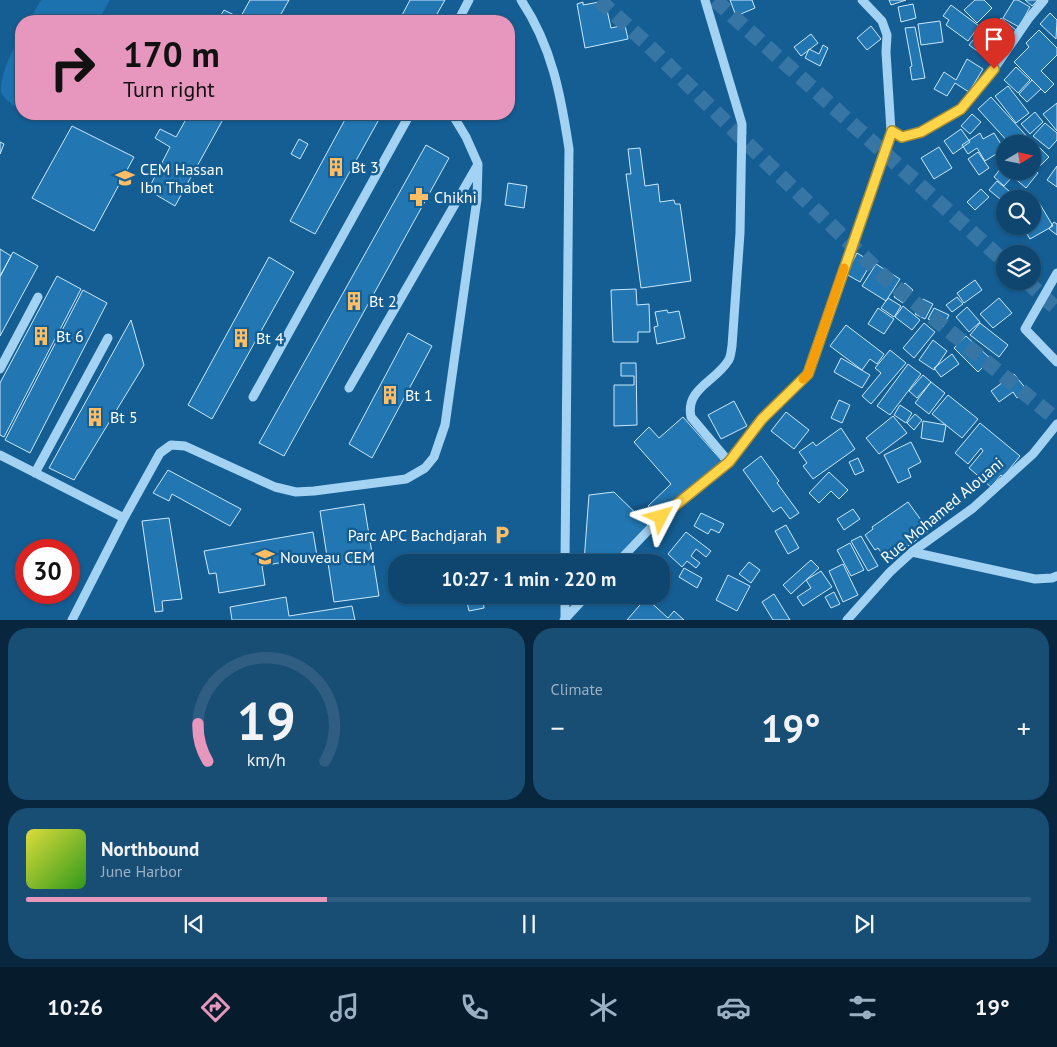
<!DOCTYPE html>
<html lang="en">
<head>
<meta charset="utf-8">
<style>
	body { margin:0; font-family:"PT Sans",sans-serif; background:#184d74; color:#f1f3f6; height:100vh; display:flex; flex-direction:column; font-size:19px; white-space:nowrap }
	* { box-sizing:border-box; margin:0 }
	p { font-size:16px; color:#9bb1c3 }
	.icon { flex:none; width:28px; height:28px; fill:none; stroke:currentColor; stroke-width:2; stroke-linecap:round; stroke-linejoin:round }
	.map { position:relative; height:620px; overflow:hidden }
	.drawer { display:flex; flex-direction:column; gap:8px; padding:8px; background:#08263d; flex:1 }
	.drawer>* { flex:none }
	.top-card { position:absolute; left:15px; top:15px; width:500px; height:105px; border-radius:20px; box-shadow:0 1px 4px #0004,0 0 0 1px #2f5e82; background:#e797bd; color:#111; overflow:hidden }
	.needle { width:32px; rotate:80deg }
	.controls { position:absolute; left:996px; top:135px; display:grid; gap:10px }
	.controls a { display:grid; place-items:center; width:45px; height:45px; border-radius:50%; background:#0f466f; box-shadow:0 1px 4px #0004,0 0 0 1px #2f5e82; font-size:25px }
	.speed { position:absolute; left:15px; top:539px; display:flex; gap:10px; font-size:25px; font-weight:700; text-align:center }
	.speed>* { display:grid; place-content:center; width:65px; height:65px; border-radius:50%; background:#0f466f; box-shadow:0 1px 4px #0004,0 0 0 1px #2f5e82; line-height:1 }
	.speed .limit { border:8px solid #d22; background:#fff; color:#111 }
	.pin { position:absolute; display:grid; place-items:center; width:42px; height:42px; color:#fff; margin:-51px -21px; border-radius:50% 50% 50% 0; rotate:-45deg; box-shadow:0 0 5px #0007 }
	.pin .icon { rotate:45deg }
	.me { position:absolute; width:55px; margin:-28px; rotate:51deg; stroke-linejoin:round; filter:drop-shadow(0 0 4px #0008) }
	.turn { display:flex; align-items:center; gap:18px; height:105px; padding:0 25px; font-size:22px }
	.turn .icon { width:65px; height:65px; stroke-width:2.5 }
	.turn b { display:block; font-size:35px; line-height:42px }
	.big { font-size:38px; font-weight:800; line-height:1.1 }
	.drawer .card { flex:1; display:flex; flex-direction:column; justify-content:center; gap:8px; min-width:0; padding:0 18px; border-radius:20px; background:#184d74 }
	.drawer .dial { align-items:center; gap:0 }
	.dial svg { height:130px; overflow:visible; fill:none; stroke:#2f5e82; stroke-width:7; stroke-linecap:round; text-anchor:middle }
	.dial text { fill:#f1f3f6; stroke:none }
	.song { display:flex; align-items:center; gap:15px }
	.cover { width:60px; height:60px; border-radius:8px; background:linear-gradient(135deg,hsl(60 70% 55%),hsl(110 70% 35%)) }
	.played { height:5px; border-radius:2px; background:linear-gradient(90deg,#e797bd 30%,#2f5e82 30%) }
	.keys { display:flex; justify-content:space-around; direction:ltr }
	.heat { display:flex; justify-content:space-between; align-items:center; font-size:28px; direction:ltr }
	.drawer .tiles { flex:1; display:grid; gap:8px; grid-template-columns:1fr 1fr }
	.card:last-child { grid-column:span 2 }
	.trip { position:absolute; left:388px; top:554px; width:282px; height:50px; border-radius:20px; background:#0f466f; box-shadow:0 1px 4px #0004,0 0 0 1px #2f5e82; font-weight:800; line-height:50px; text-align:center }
	.menu { display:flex; height:80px; justify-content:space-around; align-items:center; background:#061c2c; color:#9bb1c3 }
	.menu .icon { width:35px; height:35px }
	.menu .on { color:#e797bd }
	.menu b { font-size:22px; color:#f1f3f6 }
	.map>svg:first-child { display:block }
	.green { fill:#1c72ae }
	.building { fill:#2277b3; stroke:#cbe8fc }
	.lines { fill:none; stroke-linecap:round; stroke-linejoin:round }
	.highway-tunnel { stroke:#3776a4; stroke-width:15; stroke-dasharray:15 8; stroke-linecap:butt }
	.minor { stroke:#a3d2f2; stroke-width:9 }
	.route-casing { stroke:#a68a30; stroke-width:12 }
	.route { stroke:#ffd54a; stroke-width:9 }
	.slow { stroke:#f59e0b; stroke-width:9 }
	.labels { text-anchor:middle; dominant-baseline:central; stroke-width:5; stroke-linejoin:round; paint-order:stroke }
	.poi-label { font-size:16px; fill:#fff; stroke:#145e94; text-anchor:start }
	.street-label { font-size:16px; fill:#fff; stroke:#145e94 }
</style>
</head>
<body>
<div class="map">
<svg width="1057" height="620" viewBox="0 0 1057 620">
	<rect width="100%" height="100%" fill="#145e94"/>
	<path class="green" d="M41,0H110L98,21H29Z
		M21,34V110C14,106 5,100 1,92C0,76 13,48 21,34Z"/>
	<path class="building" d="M250,0H289L277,21H221L218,20L224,10L240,18Z
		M410,0H445L433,21H399Z
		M730,0H752L755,8L736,16Z
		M889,0H906L891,5Z
		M975,0H984L992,8L977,23L964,10Z
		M1014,0H1018L1030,7L1019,27L1003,18Z
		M1025,0H1038L1032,6Z
		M605,1L611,28L625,25L628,39L585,48L577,4L583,2V5Z
		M913,4L916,18L901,22L898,7Z
		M951,5L979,26L968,41L946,25L949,20L943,16Z
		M1050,13L1057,20L1056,39L1040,24Z
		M1001,18L1016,30L992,62L969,45L980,31L987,36Z
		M940,21L943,42L921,45L918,24Z
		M871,26L881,39L867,50L857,38Z
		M915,27L925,78L912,80L910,67L912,66L905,28Z
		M1039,30L1057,48V55L1041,71L1054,84L1045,93L1014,62L1029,47L1026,43Z
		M811,34L818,43L801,56L794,47Z
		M823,45L828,48L820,66L805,58L809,49L819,54Z
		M967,59L983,69L969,92L955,83L947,96L934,89L944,72L956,80Z
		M1016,67L1030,80L1018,93L1004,80Z
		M1032,80L1041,89L1027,102L1019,94Z
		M1008,86L1029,113L1016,123L995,96Z
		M509,89L513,100L509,102Z
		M991,97L1032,142L1030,144H1020L1017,141L1014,144H1010L978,109Z
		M1057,103V131L1043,114Z
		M1035,112L1043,122L1030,134L1021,124Z
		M189,114H226L175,206L148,190L170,147L155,138L160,129L176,137Z
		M348,114H382L315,234L290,221Z
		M972,114L981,122L970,134L961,126Z
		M1045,123L1057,133V140L1049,149L1033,136Z
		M72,126L134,157L94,231L32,198Z
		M961,129L970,142L953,154L944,141Z
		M980,133L983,139L994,133L1004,149L985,161L977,148L968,154L962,145Z
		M299,139L308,144L300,159L291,154Z
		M0,142L4,144L0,154Z
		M1036,144L1049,157L1038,168L1032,162V148Z
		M426,145L449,158L284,456L259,443Z
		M939,147L952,168L934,179L921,158Z
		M640,148L645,186L658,184L660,202L674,200L675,204H680L691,281L641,288L626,174H631L628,149Z
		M978,152L989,168L979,175L968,159Z
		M1057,166V187L1047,180Z
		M1001,168L1012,177L1004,186L994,177Z
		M1032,168L1038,173L1026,188L1006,171H1032Z
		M997,181L1015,196L1013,199H1005V203L989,190Z
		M508,183L527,186L524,208L505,205Z
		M981,189L989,197L975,210L967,202Z
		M1038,201L1053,226L1030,239L1022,226H1032V204Z
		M1054,222L1057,224V235L1049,229Z
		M0,249L11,256L0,276Z
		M13,252L38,266L0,336V277Z
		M857,253L872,262L860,282L846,274Z
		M269,257L294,272L212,419L188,405Z
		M876,264L900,279L886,301L862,286Z
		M57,276L81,289L4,437L0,435V383Z
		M975,280L982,290L964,303L957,293Z
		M905,283L913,290L903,303L894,297Z
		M636,289L637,305L649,304L650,332H638V342H613L611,290Z
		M83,290L107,303L30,453L5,440Z
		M957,297L963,304L952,312L946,305Z
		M888,298L901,306L894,317L881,308Z
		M999,298L1012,313L993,328L980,314Z
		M923,299L933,304L925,319L915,314Z
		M903,306L920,320L912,330L895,317Z
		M967,307L980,322L969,332L956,317Z
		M878,308L894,319L884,334L868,324Z
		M934,308L949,315L943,327L928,319Z
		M667,310L668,313L679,311L685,338L657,344L654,327L658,326L655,312Z
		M131,320L144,365L74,480L49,468Z
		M924,323L935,332L914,358L903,348Z
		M980,323L1008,345L999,357L970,335Z
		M846,325L884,354L877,364L870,359L862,370L830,346Z
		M408,333L432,346L372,458L349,444Z
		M966,336L991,359L978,372L954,348Z
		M933,340L947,351L934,370L919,360Z
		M890,350L906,363L871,404L862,396L881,373L875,368Z
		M952,354L959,364L941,377L934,368Z
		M841,358L870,375L862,388L834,372Z
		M621,363H636L637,425L614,426V385H634V376H621Z
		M908,364L921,374L890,415L877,406Z
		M1014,374L1027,390L1017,398L1013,392L999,402L991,391Z
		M923,375L931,382L917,398L909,391Z
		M931,382L945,393L929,414L915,403Z
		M948,395L978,419L962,438L932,414Z
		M839,400L850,405L842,423L831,418Z
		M734,401L747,426L721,439L708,415Z
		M900,405L912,413L906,423L894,415Z
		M786,412L809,430L794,449L771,431Z
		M915,414L922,420L914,430L907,423Z
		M893,416L907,433L879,454L866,438Z
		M683,417L722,461L658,518L648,506L671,484L634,442L649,427L659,438Z
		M923,421L946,425L943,442L921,438Z
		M980,423L1020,456L1003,477L1001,475L991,487L969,468L983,451L981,448L968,464L955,453Z
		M841,428L855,449L813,479L803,466L807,463L799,452L813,442L816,446Z
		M911,442L921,462L908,469L911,477L898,483L884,455Z
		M761,456L779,481L777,483L799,513L790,519L781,507L773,512L743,470Z
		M858,458L864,471L855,475L849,462Z
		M168,470L241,509L230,526L172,494L169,501L153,493Z
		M829,472L848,490L839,499L831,491L819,503L809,493Z
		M614,492L649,526L616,562H584L589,495Z
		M908,502L929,531L887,561L878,548L875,550L865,535L873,529L872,527Z
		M364,504L379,596L334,602L320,511Z
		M853,509L860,519L844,530L837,519Z
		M701,513L724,524L719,533L711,529L708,534L694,526Z
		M169,518L182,599L162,601L163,611L155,612L142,521Z
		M786,525L799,548L788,554L775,531Z
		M313,532L317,556L262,566L265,585L219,593L216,573L209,574L204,551Z
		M686,532L711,551L706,557L696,549L691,556L700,563L696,568L687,561L682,567L668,554Z
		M861,536L878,566L868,571L851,541Z
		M850,543L864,570L851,576L837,550Z
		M811,560L819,568L791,594L783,585Z
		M749,562L760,570L751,583L739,574Z
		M843,564L858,595L843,602L829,571Z
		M684,568L702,578L697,588L679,577Z
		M821,571L832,587L803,606L797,597L811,588L806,580Z
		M728,575L750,586L737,611L716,600Z
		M834,592L840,604L831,608L825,597Z
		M774,594L790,620H773L762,602Z
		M286,597L289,616L352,606L355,620H232L230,607Z
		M646,598L668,618L674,611L684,620H627Z
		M483,599L484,608L469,611L467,602Z"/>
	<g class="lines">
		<path class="highway-tunnel" d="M599,0L645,42L767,163L890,282L1057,420
			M715,0L1005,262
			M1026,281L1057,309"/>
		<path class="minor" d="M521,0C552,46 561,96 569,149L565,562
			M705,0L742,124L740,233L732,346C731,351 731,357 728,361C716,381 685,389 691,417L729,462
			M458,21L469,0
			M891,131L902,137L921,132L961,109L994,69L1029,18L1044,0
			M1057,273L1025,329L1057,362
			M0,369L38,297
			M349,388L477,166
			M253,397L410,114
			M0,455L124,518
			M35,473L108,338
			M912,552L1035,579L1052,578L1057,576
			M618,562L661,517L729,462L762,419L807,374L891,131L886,52L887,35L882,21L862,0
			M565,618V595
			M72,620L124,518L160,453L171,445L185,446L275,487L296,492L314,491L406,479L425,468L434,457L445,425L477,199L478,164L466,137L452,114
			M564,620L587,595
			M847,620L890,572L912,552L973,508L1033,454L1057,424"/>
	</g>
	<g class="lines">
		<g class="route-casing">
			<path id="route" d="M661,517L729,462L762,419L808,374L892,131L902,137L921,132L961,109L994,69"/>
		</g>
		<use href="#route" class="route"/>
		<path class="slow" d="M803,379L808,374L844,268"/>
	</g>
	<defs>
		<g id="building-bare" transform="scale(1.5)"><path d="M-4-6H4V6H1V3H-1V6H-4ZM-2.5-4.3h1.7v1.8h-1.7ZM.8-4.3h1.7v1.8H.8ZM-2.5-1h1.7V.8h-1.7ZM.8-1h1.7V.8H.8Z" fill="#ffbd64" stroke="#145e94" stroke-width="2.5" paint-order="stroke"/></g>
		<g id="school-bare" transform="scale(1.5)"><path d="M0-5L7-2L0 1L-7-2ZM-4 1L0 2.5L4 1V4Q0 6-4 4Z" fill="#ffbd64" stroke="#145e94" stroke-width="2.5" paint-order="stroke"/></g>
		<g id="pharmacy-bare" transform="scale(1.5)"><path d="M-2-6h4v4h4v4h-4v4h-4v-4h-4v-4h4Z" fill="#ffbd64" stroke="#145e94" stroke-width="2.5" paint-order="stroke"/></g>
		<g id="parking-bare" transform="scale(1.5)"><path d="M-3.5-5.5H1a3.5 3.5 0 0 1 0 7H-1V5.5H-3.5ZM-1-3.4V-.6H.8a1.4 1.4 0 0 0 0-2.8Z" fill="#ffbd64" stroke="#145e94" stroke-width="2.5" paint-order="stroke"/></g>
	</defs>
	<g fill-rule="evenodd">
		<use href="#building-bare" x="336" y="167"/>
		<use href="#school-bare" x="125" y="178"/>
		<use href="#pharmacy-bare" x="419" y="197"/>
		<use href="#building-bare" x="354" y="301"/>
		<use href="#building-bare" x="41" y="336"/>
		<use href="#building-bare" x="241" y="338"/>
		<use href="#building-bare" x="390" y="395"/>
		<use href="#building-bare" x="95" y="417"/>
		<use href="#parking-bare" x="502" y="535"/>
		<use href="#school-bare" x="265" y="557"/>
	</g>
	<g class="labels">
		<g class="poi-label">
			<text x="351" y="167">Bt 3</text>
			<text x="140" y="169">CEM Hassan<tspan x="140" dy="18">Ibn Thabet</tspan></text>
			<text x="434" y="197">Chikhi</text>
			<text x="369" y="301">Bt 2</text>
			<text x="56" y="336">Bt 6</text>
			<text x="256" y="338">Bt 4</text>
			<text x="405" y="395">Bt 1</text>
			<text x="110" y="417">Bt 5</text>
			<text x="487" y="535" text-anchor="end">Parc APC Bachdjarah</text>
			<text x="280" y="557">Nouveau CEM</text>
		</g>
		<g class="street-label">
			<text transform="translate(942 510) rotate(-40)">Rue Mohamed Alouani</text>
		</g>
	</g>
</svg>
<div class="controls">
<a><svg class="needle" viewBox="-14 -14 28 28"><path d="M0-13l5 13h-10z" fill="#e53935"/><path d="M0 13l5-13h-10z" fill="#9bb1c3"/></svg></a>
<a><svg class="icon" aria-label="search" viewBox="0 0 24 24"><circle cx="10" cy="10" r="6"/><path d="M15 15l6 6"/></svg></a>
<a><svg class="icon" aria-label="layers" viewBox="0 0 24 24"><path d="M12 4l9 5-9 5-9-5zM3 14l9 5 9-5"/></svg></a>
</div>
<div class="speed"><div class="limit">30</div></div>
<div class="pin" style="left:994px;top:69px;background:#d93025"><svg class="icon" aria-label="arrive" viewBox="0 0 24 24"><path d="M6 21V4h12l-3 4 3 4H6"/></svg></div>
<svg class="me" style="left:661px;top:517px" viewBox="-20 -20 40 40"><path d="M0-17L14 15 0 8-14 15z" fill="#ffd54a" stroke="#fff" stroke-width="4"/></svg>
<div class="trip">10:27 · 1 min · 220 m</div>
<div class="top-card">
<div class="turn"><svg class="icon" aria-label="right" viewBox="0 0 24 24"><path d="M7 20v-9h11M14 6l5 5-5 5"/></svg><div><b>170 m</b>Turn right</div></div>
</div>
</div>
<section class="drawer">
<div class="tiles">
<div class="card dial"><svg viewBox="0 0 100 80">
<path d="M14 69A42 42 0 1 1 86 69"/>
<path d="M14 69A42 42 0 0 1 8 46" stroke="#e797bd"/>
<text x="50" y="56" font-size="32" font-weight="700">19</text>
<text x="50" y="72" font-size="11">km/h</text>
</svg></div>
<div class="card"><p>Climate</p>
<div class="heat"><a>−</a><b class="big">19°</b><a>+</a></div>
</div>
<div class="card">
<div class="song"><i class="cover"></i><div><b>Northbound</b><p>June Harbor</p></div></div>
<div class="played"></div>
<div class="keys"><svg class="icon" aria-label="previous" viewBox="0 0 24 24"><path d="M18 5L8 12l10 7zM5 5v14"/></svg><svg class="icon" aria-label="pause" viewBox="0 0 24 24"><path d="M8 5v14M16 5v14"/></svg><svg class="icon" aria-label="next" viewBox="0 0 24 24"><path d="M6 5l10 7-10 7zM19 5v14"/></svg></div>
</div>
</div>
</section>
<nav class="menu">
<b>10:26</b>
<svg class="icon on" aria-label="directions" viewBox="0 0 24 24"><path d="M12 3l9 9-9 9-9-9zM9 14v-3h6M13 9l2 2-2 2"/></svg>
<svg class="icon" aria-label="music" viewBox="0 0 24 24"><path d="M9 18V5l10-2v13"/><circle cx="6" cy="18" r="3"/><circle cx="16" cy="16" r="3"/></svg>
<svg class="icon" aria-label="phone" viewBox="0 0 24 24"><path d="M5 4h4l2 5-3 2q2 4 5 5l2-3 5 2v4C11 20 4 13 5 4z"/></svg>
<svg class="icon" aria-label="climate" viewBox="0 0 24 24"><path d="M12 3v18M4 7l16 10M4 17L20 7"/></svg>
<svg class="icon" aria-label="car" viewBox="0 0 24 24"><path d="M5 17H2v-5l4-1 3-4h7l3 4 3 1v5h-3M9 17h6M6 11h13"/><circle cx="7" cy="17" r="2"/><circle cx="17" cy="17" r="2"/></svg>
<svg class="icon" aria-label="filters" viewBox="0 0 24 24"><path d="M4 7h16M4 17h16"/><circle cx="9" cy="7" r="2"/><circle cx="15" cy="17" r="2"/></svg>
<b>19°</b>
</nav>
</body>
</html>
